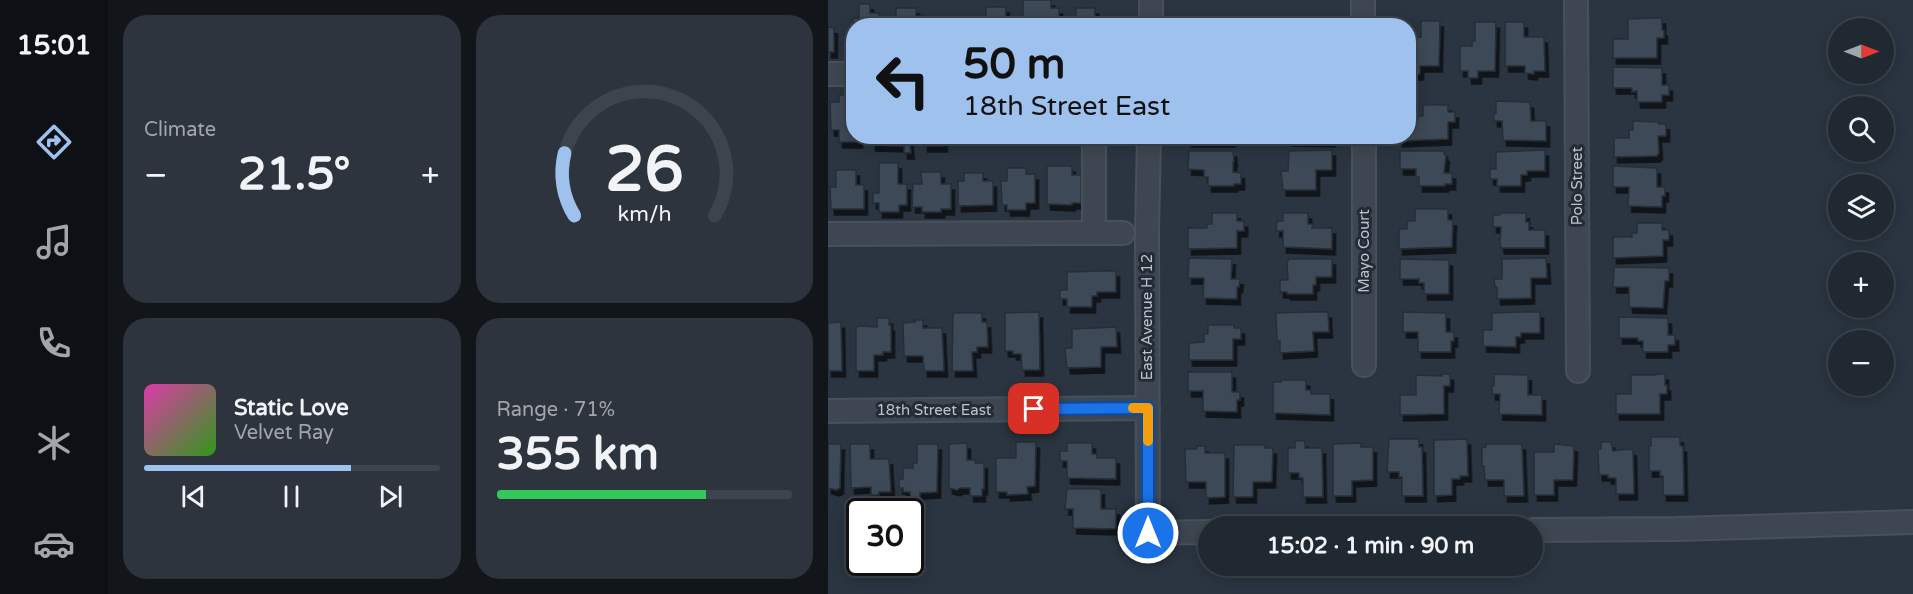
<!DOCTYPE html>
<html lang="en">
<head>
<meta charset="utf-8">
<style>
	body { margin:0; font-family:"Varela Round",sans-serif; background:#2d343d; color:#f1f3f6; height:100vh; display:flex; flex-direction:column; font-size:22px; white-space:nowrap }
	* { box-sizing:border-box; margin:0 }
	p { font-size:20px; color:#a2a6ab }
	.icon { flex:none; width:33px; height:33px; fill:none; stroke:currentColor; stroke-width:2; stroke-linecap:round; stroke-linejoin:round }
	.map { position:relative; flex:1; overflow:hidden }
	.side { display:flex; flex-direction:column; gap:15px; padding:15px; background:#12161b; width:720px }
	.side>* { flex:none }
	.top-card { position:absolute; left:18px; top:18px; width:570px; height:126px; border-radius:24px; box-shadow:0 3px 15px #0003,0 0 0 2px #3d444d; background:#9ec1ee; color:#111; overflow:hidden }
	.needle { width:39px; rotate:90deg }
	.controls { position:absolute; left:1000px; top:18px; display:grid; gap:12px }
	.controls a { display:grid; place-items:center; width:66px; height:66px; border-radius:50%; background:#202831; box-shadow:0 3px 15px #0003,0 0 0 2px #3d444d; font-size:30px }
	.speed { position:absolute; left:18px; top:498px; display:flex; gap:12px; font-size:30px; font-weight:700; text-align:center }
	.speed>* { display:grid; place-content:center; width:78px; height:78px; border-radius:50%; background:#202831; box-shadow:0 3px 15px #0003,0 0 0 2px #3d444d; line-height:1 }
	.speed .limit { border:3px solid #111; border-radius:9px; background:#fff; color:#111 }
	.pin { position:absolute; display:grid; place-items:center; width:51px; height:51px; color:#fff; margin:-26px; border-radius:12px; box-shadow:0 3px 9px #0006 }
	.me { position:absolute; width:66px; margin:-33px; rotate:0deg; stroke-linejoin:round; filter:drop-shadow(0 0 4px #0008) }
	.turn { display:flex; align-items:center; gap:21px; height:126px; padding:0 18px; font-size:27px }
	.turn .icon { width:78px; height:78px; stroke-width:2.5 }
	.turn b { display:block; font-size:42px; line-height:51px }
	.big { font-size:45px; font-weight:700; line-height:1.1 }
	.side .card { flex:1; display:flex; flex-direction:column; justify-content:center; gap:9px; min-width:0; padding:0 21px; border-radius:24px; background:#2d343d }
	.side .dial { align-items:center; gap:0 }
	.dial svg { height:156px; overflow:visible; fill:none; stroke:#3d444d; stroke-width:7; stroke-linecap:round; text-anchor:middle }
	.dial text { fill:#f1f3f6; stroke:none }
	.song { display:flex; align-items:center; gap:18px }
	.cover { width:72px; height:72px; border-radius:9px; background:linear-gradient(135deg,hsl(320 70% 55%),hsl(110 70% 35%)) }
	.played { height:6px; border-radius:3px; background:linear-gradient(90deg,#9ec1ee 70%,#3d444d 70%) }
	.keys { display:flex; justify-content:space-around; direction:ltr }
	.heat { display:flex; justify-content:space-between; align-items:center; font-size:33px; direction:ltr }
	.charge { height:9px; border-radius:4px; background:linear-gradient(90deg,#34c759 71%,#3d444d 0) }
	.side .tiles { flex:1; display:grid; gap:15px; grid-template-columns:repeat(2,1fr) }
	.trip { position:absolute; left:370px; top:516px; width:345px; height:60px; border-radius:30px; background:#202831; box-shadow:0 3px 15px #0003,0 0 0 2px #3d444d; font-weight:700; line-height:60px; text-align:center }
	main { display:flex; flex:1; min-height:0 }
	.tab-bar { display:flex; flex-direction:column; width:108px; justify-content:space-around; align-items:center; background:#0d1014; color:#a2a6ab }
	.tab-bar .icon { width:42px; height:42px }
	.tab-bar .selected { color:#9ec1ee }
	.tab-bar b { font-size:27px; color:#f1f3f6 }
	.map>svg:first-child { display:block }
	.building { fill:#3d4a56; stroke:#252e38; stroke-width:1.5; filter:url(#shadow) }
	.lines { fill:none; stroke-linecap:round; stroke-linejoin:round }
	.minor-casing { stroke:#48505a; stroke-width:26 }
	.minor { stroke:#3e4751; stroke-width:22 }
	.route-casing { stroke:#114b97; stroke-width:15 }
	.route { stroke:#1a73e8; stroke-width:10 }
	.slow { stroke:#f59e0b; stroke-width:10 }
	.labels { text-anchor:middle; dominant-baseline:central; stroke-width:6; stroke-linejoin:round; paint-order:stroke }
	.street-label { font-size:15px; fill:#bbc2cb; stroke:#232c36 }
</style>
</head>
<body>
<main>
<nav class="tab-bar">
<b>15:01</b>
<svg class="icon selected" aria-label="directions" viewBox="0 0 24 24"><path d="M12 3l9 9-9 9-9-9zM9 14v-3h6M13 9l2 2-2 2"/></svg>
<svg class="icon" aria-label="music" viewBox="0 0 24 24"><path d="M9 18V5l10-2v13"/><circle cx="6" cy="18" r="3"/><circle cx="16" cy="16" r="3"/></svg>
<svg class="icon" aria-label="phone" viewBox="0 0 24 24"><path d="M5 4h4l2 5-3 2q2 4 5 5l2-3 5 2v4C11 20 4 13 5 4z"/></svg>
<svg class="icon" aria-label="climate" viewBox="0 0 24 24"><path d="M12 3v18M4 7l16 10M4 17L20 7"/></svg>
<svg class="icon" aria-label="car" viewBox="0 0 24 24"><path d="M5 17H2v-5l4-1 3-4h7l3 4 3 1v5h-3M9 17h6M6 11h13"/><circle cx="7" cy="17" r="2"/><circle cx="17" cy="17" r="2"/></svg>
</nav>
<section class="side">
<div class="tiles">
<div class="card"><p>Climate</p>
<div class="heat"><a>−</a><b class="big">21.5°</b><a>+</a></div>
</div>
<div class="card dial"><svg viewBox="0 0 100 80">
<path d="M14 69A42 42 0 1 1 86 69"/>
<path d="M14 69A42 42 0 0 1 9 37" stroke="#9ec1ee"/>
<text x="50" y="56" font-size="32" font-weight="700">26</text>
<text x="50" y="72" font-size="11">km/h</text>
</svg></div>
<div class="card">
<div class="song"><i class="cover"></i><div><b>Static Love</b><p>Velvet Ray</p></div></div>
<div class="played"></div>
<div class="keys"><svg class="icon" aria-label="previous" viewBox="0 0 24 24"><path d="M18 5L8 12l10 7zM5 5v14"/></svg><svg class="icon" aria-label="pause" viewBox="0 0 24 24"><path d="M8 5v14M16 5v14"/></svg><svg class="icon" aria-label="next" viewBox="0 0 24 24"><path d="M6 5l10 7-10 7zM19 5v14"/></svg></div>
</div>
<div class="card"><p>Range · 71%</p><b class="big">355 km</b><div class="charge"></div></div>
</div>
</section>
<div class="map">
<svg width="1085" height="594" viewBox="0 0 1085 594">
	<defs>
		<filter id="shadow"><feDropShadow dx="3.5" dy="6" stdDeviation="0" flood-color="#0009"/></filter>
	</defs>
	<rect width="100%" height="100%" fill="#2a3541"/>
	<path class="building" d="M195,0H223V8H231V26H191V16H195Z
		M31,4H42V13H51V26H26L25,42V18H31Z
		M158,7H178L177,25L186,26H152L158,25Z
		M68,8H88V16H96V26H61V20H68Z
		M248,8H267V26H248Z
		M826,18H834V30H836V38H829V58H785V39H800V19Z
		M116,21H132V26H116Z
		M593,21H612L611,66H592V74H584V71H580V38L593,37Z
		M379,22H400V26H379Z
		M436,22H455V26H436Z
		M464,22H485V26H464Z
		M647,22H668L667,71H650V78H640V71H632V46H644V41H647Z
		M677,22H696V37H716L717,71H706V74L697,73V66H677Z
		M0,27L6,28V52H0Z
		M785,67L834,68V85H841V95H834V102H809V91L804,92V88H785Z
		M11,95H26V136H31V142H11V130H3L2,102H11Z
		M668,101L702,102L703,121H718V141L675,140L674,121H666V113H668Z
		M595,105H620V112H627V122H620V139L571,141V136H580V120H590V116H595Z
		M805,121L831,122V124H838V136H830L831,153L829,156L786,157V138H801V130H805Z
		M44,136H81L83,153H76V146L44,145Z
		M96,136H116V146H96Z
		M178,136H201V138H178Z
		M360,136H404V141H360Z
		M460,136H504V141L460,140Z
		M504,150V170H488V190H455L453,171H460L461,151Z
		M717,150V171H699V175H693V186H669V179H662V169H668V152Z
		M361,151H405L406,161L405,162V172L413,173V184H406V186H380V177H376V170L360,169Z
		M572,151H616V154L618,156L616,173H624V184H617V186H591V177H588V169H572Z
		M51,163H70V184H79V205H71V212H51V203H45V193H51Z
		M219,166H244V175H253V203H244V205L219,204Z
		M785,166L829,168V187H837V196H834V207L800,206L801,187H785Z
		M179,168H198V174H207V203H198V210H179V205H174L173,181H179Z
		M8,170H28V185H36V209H3L2,187H8Z
		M93,172H113V184H123V209H113V212H94V207H84L85,184H94Z
		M136,173H155V181H165V205L130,206V181H136Z
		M587,209H620V220H625L624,247L571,249V229H579V221H587Z
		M384,213H409V221H416V231H409V248L360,249V228H379V224H384Z
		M455,213H480V224H485L484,228H504V249L455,247V231H448L449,221H455Z
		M672,213H698V222H701V230H717V248H673L672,244L673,227H665V215H672Z
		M809,223H834V230H841V240H835V256L785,258V237H804V233H809Z
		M361,258L404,259L403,279H412L411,287H409V299L375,298L376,278H360Z
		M718,258L719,278H703V298L669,299V287H667L666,279H674V259Z
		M461,259H504V277H488V285H485V294H459V292H452V280H460L459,263Z
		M572,259L621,260V294H596V283H591V279H572Z
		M786,267L841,268V281H837L835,308L801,307V287H785Z
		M270,271H288V292H269V296H264V307H239V299H232V290H239V272Z
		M211,312L212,370H194L193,354H185V351H177V313Z
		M481,312H500L501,332H485L486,351L452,353V341H449L448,313Z
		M575,312L618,313V332H626V341H623V352H590V332H575Z
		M695,312H712V333H693V337H688V347L655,346V330H664V313Z
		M125,313H154V322H159L160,347H149V352H144L145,371H124Z
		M791,317L840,318V335H847V345H840V352H815V341H810V338H791Z
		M49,318H61V325H63V352H55V355H46V371H28V327L32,326L49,327Z
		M87,320H95V328H114L116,371H96L95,356H76L75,323L87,322Z
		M13,322L14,371H0V323Z
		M380,325H406V328H413V339H405V360H361V343L376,342V334H380Z
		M288,327L289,347H273V367L239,368L237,348H244V329Z
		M360,372H404V392H412V400H409V412L375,411V391H360Z
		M614,374H622V386H616V414L572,415V395H588V375L614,376Z
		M666,374L700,375V395H714V415L671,414L672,394H664V386H666Z
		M828,374H837V385H839V394H832V414H788V394H803V375H828Z
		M453,380H478V390H483V394H502V415L445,413V382H453Z
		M823,437H852V446H855L856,495H835V476H832V471H821V446H823Z
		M561,439H591V447H594L595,496H574V477H571V472H559Z
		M639,439L640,476H632V479H624V495L606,496V440Z
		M467,441H477V448H494L495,497H475V478H471V473H460V448H467Z
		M188,442H208L207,486L199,487L200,494L179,495V492H168V458H188Z
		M773,442H783L785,451L801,449L805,450L806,494H788V478H780V475H771L770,449H773Z
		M139,443V460H147V463H156V489H154V496H142V488H132L129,490L121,488V444Z
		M239,443H264V454H269V458H288V479L239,478V461H232V451H239Z
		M533,443V447H545V480L524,481V496H505V444Z
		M0,444H13L12,488L8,490L0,488Z
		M22,444H42V459H61L63,492H51V495H43V487L23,488Z
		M89,444H110L109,492L92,493V499L83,500L82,492H75V488H71V479H75V468H85V463H89Z
		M658,444H694L696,496H676V480H657L656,466H654V448L658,447Z
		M726,444L746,446L745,480H726V495H706V452H726Z
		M406,445H437V448H445L444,482H425V497H405Z
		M369,446H377V453H397V497L378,498V482H358L357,449H369Z
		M239,489H273V509H288V529L245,528V509H237Z"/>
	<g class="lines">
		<g class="minor-casing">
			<path id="minor" d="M535,0V26
				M748,0L750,371
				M323,26V0
				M0,74H26
				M321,136L319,232L320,533L381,532
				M536,136V365
				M266,233V136
				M0,234L295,233
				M0,411L320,408
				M705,530L849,529L1085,522"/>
		</g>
		<use href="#minor" class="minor"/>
	</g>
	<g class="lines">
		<g class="route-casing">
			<path id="route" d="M206,409L320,408V533"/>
		</g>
		<use href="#route" class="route"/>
		<path class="slow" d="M305,408H320V441"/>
	</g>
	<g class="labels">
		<g class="street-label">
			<text transform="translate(749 186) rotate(-90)">Polo Street</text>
			<text transform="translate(536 251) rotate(-90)">Mayo Court</text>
			<text transform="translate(319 317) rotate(-90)">East Avenue H 12</text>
			<text x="106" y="410">18th Street East</text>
		</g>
	</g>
</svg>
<div class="controls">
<a><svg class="needle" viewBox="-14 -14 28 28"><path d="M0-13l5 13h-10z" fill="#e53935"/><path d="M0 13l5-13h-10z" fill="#a2a6ab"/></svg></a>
<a><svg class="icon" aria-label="search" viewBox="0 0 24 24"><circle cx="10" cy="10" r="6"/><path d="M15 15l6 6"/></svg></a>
<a><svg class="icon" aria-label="layers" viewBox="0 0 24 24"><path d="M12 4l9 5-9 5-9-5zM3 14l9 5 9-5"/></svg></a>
<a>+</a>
<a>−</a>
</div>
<div class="speed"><div class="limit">30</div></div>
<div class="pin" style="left:206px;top:409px;background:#d93025"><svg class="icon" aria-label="arrive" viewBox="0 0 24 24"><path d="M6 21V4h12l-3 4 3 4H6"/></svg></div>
<svg class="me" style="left:320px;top:533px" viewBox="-20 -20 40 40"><circle r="17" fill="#1a73e8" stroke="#fff" stroke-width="3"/><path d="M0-11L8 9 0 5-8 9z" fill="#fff"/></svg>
<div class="trip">15:02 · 1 min · 90 m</div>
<div class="top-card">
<div class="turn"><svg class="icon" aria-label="left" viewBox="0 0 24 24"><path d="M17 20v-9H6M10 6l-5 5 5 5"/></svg><div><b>50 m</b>18th Street East</div></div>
</div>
</div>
</main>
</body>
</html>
